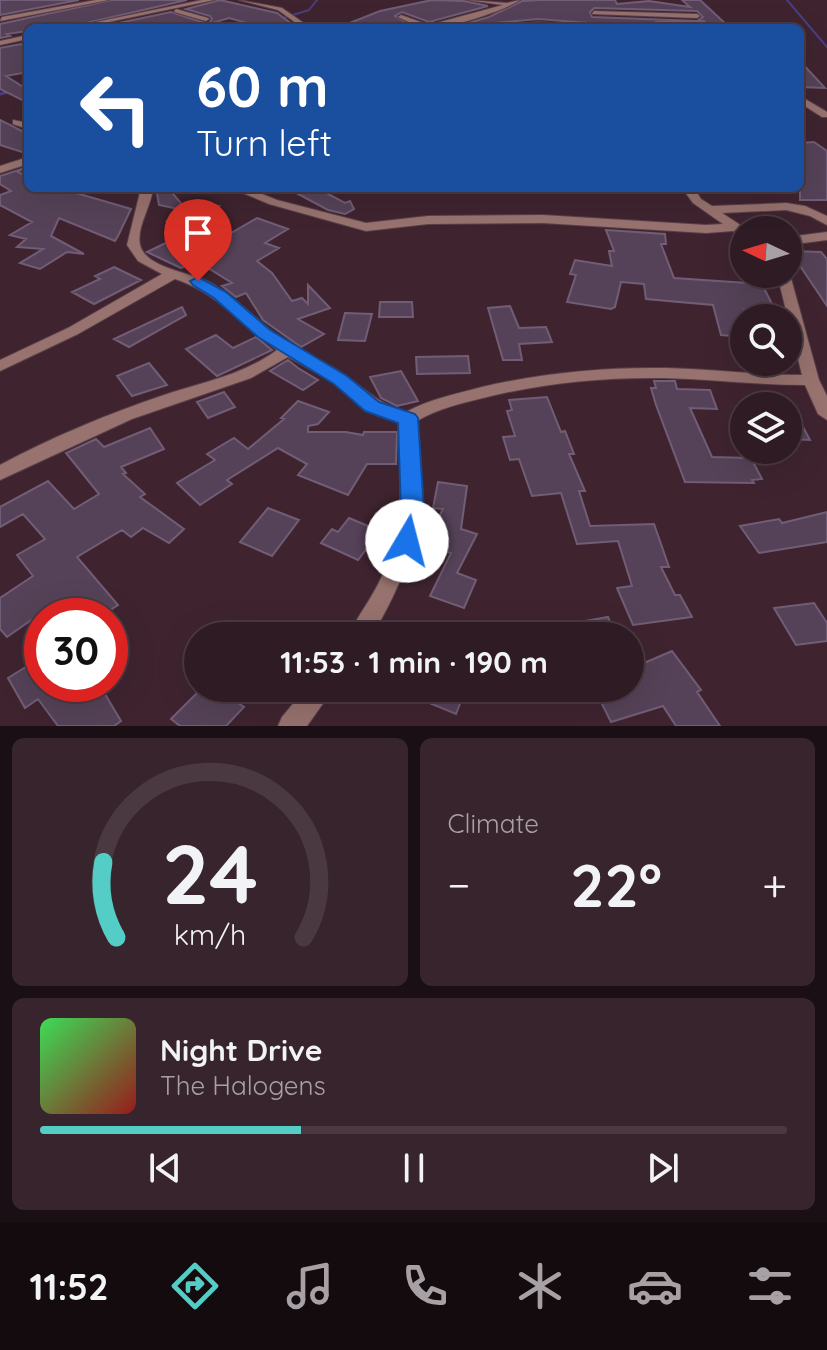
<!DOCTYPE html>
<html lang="en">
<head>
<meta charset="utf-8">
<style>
	body { margin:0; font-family:Quicksand,sans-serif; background:#37242c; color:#f1f3f6; height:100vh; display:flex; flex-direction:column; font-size:30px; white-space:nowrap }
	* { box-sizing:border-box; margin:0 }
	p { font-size:26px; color:#a7a1a6 }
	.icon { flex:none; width:44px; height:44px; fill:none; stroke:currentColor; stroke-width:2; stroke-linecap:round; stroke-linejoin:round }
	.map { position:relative; height:726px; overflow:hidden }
	.details { display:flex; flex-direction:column; gap:12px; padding:12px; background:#1a0f14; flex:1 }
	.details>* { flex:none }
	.hud { position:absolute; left:24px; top:24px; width:780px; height:168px; border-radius:12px; box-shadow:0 8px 32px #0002,0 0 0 2px #4a3941; background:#1a4fa0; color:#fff; overflow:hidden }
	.needle { width:52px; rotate:274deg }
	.controls { position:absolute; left:730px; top:216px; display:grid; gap:16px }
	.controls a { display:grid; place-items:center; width:72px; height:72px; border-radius:50%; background:#2f1b24; box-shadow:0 8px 32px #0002,0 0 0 2px #4a3941; font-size:40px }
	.speed { position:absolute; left:24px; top:598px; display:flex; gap:16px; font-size:40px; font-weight:700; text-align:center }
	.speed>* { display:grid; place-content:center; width:104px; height:104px; border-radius:50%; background:#2f1b24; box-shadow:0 8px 32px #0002,0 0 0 2px #4a3941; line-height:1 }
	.speed .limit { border:12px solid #d22; background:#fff; color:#111 }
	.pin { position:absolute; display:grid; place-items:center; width:68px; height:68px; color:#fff; margin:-82px -34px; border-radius:50% 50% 50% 0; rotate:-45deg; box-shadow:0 0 8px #0007 }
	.pin .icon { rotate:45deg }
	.me { position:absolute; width:88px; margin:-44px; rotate:8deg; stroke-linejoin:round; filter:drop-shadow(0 0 6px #0008) }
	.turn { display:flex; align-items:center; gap:28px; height:168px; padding:0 40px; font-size:36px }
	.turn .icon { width:104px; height:104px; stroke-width:2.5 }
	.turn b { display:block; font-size:56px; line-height:68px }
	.big { font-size:60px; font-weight:700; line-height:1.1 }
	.details .widget { flex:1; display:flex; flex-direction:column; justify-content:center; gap:12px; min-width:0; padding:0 28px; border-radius:12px; background:#37242c }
	.details .dial { align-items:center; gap:0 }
	.dial svg { height:208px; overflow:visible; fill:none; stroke:#4a3941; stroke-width:7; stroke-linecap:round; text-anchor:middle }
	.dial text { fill:#f1f3f6; stroke:none }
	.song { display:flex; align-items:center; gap:24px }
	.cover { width:96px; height:96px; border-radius:12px; background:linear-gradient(135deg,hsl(130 70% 55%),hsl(0 70% 35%)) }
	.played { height:8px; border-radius:4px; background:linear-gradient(90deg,#54cdc7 35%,#4a3941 35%) }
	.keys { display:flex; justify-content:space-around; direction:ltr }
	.heat { display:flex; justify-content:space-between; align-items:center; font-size:44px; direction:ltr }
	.details .tiles { flex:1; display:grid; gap:12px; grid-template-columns:1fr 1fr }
	.widget:last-child { grid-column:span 2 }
	.trip { position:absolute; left:184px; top:622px; width:460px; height:80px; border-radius:40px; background:#2f1b24; box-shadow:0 8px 32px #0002,0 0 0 2px #4a3941; font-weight:700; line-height:80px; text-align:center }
	.dock { display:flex; height:128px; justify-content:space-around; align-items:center; background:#130b0e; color:#a7a1a6 }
	.dock .icon { width:56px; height:56px }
	.dock .current { color:#54cdc7 }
	.dock b { font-size:36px; color:#f1f3f6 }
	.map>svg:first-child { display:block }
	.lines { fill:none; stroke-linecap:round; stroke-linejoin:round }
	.stream-far1 { stroke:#493f80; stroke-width:2 }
	.stream { stroke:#493f80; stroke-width:3 }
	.building { fill:#554258; stroke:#715d75; stroke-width:2; fill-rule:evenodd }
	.street-casing { stroke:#59404b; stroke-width:2 }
	.street { fill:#97726e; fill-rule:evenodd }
	.route { fill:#1a73e8; stroke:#114b97; stroke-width:2 }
</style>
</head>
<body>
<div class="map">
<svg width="827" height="726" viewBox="0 0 827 726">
	<rect width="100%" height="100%" fill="#3f2430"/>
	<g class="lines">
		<path class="stream-far1" d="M787,0L827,47
			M280,19L309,10L317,0
			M247,28L263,24"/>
		<path class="stream" d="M0,94L12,91"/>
	</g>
	<path class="building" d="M0,0H79L0,15Z
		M112,0H187L64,28H28V31L7,34L10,36L0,38V24Z
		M220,0L277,13L292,24L265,28L229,18L199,27L171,24L153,28H95L171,12L208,24L212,19L210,16L186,9Z
		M432,0L464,1L488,6L429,22L402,12L395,16L416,28H337L380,11Z
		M541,0H615L617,4L649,1L690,7L682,0H700L728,26H708L704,21L656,22L655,28H595L589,23L538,19L495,23L490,28H451L489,17L522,1ZM594,8L697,11L703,17L697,21L592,17L590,12Z
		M21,44L28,49V72L6,76L28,90V103L0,89V48Z
		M800,61L825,88L800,87Z
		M0,120L28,134V154L0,145Z
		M814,142L827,151V200H800V143Z
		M22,169L18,172L28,177V188H59L131,209L118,236L115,241L59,218L51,236L84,254L67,252L40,269L20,263L43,249L17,247L26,239L10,235L32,222L0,205V195L11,191L0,184V176Z
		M156,188H168L185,208L195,201L219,206L192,226L167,221L183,210L159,205Z
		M287,188H317L345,203L350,201L354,209L345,214L328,210Z
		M257,218L288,229L265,243L279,248L257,261L272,273L292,301L302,298L308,304V285L330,308L298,319L324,334L301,347L263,320L246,293L236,297L222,286L232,283L195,260L181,268L147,252L190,231L217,241Z
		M606,230L665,234L666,244H661L674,278L762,284L776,312L744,309V337L721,335L713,305L646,299L644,284L621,282L615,307L611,309L567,302L576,275L570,274L575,260L612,266L609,251H614Z
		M790,251L821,252L827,259V306Z
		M114,267L141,280L94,304L72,292L100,279L95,276Z
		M380,302H412L413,317H379Z
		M510,306L519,328L546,327L552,342L519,344L522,360H503L488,308Z
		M182,307L186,315L129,347L114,339Z
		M345,313L372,314L365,341L338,340Z
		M216,335L233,348L256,337L272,350L217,376L186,349Z
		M468,356L470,373L417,374L416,357Z
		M288,360L298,368L318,380L303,390L270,371Z
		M149,363L167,385L132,396L117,376Z
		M401,371L418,401L397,406L381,398L370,377Z
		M654,381H675L677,389L710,390L717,409L690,408L712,457L751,458L762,479L752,480L754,483L685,482L656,405L651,388H656Z
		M224,392L235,407L208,418L197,402Z
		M547,397L561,432L565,431L574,454H569L585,491H579L590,526L654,524L669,567H661L675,595H680L692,617L633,625L617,588L632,586L618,541L577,544L561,493L532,496L519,459L510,460L503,437L515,436L507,411L512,410L509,400Z
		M788,399L810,440L788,439Z
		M298,401L329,412L318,424L308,426V432H346L363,435L364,432H397L396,464H367L348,495L298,475L307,464L278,448L227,480L232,484L200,505L177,483L215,460L207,454L234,438L248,449L284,419L281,418Z
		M150,428L164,449L121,467L126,473L123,474L145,494L140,497L184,529L169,543L143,528L131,537L122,530L77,557L118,605L101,616H61L53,605L7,637L0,629V598L33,576L17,555L45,539L23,514L0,527V507L48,481L74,509L99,494L66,453L96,439L104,447Z
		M438,482L467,486L461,529L477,534L457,573L476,580L464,608L430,596L451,553L424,544L443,509L433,508Z
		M268,508L299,520L272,556L240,542Z
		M827,512V542L759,553L740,526L779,519L782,523Z
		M349,518L380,531L358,560L321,543L332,529L338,532Z
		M814,603L827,623V641L796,645L774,608Z
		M608,617L616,636H574L569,624Z
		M672,651L701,690L697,692L720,726H676L663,706L611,722L594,688H630V669Z
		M42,657V684H99L121,721L114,726H58L38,699L25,708L8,678Z
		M202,688H216L244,707L226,726H180L171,719Z
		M393,688H466L456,714Z"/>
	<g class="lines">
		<g class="street-casing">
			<path id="street" d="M96,0H109L0,21L2,17Z
				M202,0H214L80,28H67Z
				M239,0L282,8L311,28H303L278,10Z
				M467,0L507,3L520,0C504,11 445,30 426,28C420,27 406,21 398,17L401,15L429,25L503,5Z
				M176,9L208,18L209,19L206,21L174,12Z
				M594,11L697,14L700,16L697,18L592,14Z
				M538,22L589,26L592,28L495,26Z
				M28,35V39L0,45V41Z
				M800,96L827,112V117H822L800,103Z
				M13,120L28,123V129L13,124Z
				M28,157V164L0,173V166Z
				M141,188H153C152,206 134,230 141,248C150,269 193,273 211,283C240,300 262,326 289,344C306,355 326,362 343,374C364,388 381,406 406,412C430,399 456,394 482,387C542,373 604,367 666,368C711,369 756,375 802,375L777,274H788L789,271L819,380L827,396V420L818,414L805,385C758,385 711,379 664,378C604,377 544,383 487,397C463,403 439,408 417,421C425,514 419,554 372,636H348C358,615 373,597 382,576C403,526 403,475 399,422L374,412L328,379L288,357L251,378L132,419L0,480V465C52,437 108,414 164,395C203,382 243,375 277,350C243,325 216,292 175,279L78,334L0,371V360L68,328L162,274L138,261L127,245Z
				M231,188H247L277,200L366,223L428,216L543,215L706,225L723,224L693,203L682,188H694L701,199L712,206L786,203L805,206L827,216V225L810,216L786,210L722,213L748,230H744V237L733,231L706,233L543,223L428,224L366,231L269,204Z
				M827,232V240L788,245V237Z
				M306,688H334L307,726H278L282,717Z"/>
		</g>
		<use href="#street" class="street"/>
	</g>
	<path class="route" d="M198,277L226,292L270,330L347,376L379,402L415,414L418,418L424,510L415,547L407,550L398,547L395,541L401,510L398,423L365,411L334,384L258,337L214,298L193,285L190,281Z"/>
</svg>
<div class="controls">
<a><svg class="needle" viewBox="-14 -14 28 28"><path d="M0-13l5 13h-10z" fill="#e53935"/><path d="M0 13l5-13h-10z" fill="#a7a1a6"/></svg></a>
<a><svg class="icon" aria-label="search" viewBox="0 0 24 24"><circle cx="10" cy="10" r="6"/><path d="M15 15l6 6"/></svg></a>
<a><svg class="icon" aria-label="layers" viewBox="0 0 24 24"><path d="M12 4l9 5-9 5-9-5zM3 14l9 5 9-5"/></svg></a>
</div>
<div class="speed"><div class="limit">30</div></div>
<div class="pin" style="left:198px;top:281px;background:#d93025"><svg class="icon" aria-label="arrive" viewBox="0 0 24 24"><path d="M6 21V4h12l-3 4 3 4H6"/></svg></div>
<svg class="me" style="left:407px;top:541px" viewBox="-20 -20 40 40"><circle r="19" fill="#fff"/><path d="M0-13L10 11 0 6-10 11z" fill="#1a73e8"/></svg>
<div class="trip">11:53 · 1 min · 190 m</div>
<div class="hud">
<div class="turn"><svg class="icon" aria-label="left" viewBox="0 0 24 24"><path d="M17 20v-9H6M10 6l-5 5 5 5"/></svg><div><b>60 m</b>Turn left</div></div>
</div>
</div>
<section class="details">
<div class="tiles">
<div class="widget dial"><svg viewBox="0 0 100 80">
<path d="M14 69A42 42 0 1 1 86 69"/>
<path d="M14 69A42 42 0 0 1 9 40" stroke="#54cdc7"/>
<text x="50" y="56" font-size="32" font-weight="700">24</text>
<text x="50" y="72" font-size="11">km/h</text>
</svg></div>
<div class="widget"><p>Climate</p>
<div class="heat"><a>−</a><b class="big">22°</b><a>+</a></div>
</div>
<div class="widget">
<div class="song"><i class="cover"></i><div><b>Night Drive</b><p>The Halogens</p></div></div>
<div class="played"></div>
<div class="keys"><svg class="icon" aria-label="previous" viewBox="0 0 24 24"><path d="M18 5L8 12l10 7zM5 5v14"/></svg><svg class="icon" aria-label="pause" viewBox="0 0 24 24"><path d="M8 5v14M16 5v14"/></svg><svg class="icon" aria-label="next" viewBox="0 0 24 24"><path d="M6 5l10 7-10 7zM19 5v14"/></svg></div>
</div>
</div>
</section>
<nav class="dock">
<b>11:52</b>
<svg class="icon current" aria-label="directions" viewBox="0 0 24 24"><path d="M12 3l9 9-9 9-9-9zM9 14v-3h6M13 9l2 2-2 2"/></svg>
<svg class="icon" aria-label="music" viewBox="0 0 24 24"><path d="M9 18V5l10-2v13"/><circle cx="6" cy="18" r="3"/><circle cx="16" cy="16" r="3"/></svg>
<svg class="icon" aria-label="phone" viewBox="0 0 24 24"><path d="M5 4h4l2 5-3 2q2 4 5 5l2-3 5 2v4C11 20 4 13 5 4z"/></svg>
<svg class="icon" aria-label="climate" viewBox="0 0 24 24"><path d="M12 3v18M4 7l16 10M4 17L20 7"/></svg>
<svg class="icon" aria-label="car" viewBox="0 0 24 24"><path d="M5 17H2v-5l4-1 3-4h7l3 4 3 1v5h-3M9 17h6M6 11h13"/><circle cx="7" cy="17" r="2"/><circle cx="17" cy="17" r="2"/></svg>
<svg class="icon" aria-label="filters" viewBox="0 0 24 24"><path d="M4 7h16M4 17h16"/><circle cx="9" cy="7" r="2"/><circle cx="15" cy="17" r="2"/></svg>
</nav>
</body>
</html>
